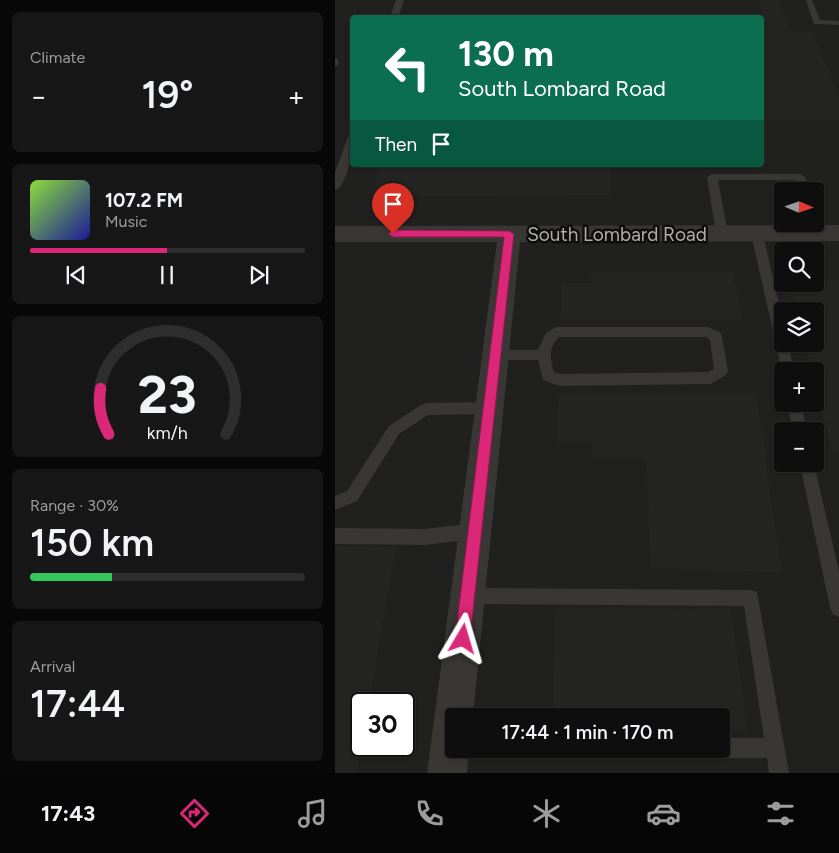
<!DOCTYPE html>
<html lang="en">
<head>
<meta charset="utf-8">
<style>
	body { margin:0; font-family:Figtree,sans-serif; background:#171717; color:#f1f3f6; height:100vh; display:flex; flex-direction:column; font-size:19px; white-space:nowrap }
	* { box-sizing:border-box; margin:0 }
	p { font-size:16px; color:#9b9c9e }
	.icon { flex:none; width:28px; height:28px; fill:none; stroke:currentColor; stroke-width:2; stroke-linecap:round; stroke-linejoin:round }
	.map { position:relative; flex:1; overflow:hidden }
	.panel { display:flex; flex-direction:column; gap:12px; padding:12px; background:#080808; width:335px }
	.panel>* { flex:none }
	.hud { position:absolute; left:15px; top:15px; width:414px; height:152px; border-radius:5px; box-shadow:0 1px 4px #0004,0 0 0 1px #2e2e2e; background:#0b6e4f; color:#fff; overflow:hidden }
	.needle { width:32px; rotate:92deg }
	.tools { position:absolute; left:439px; top:182px; display:grid; gap:10px }
	.tools a { display:grid; place-items:center; width:50px; height:50px; border-radius:5px; background:#0e0e0e; box-shadow:0 1px 4px #0004,0 0 0 1px #2e2e2e; font-size:25px }
	.speed { position:absolute; left:15px; top:692px; display:flex; gap:10px; font-size:25px; font-weight:700; text-align:center }
	.speed>* { display:grid; place-content:center; width:65px; height:65px; border-radius:50%; background:#0e0e0e; box-shadow:0 1px 4px #0004,0 0 0 1px #2e2e2e; line-height:1 }
	.speed .limit { border:2px solid #111; border-radius:8px; background:#fff; color:#111 }
	.pin { position:absolute; display:grid; place-items:center; width:42px; height:42px; color:#fff; margin:-51px -21px; border-radius:50% 50% 50% 0; rotate:-45deg; box-shadow:0 0 5px #0007 }
	.pin .icon { rotate:45deg }
	.me { position:absolute; width:55px; margin:-28px; rotate:7deg; stroke-linejoin:round; filter:drop-shadow(0 0 4px #0008) }
	.turn { display:flex; align-items:center; gap:18px; height:105px; padding:0 25px; font-size:22px }
	.turn .icon { width:65px; height:65px; stroke-width:2.5 }
	.turn b { display:block; font-size:35px; line-height:42px }
	.then { display:flex; align-items:center; height:48px; padding:0 25px; background:#0003; gap:10px; font-size:19px }
	.big { font-size:38px; font-weight:600; line-height:1.1 }
	.panel .tile { flex:1; display:flex; flex-direction:column; justify-content:center; gap:8px; min-width:0; padding:0 18px; border-radius:8px; background:#171717 }
	.panel .dial { align-items:center; gap:0 }
	.dial svg { height:130px; overflow:visible; fill:none; stroke:#2e2e2e; stroke-width:7; stroke-linecap:round; text-anchor:middle }
	.dial text { fill:#f1f3f6; stroke:none }
	.song { display:flex; align-items:center; gap:15px }
	.cover { width:60px; height:60px; border-radius:8px; background:linear-gradient(135deg,hsl(90 70% 55%),hsl(240 70% 35%)) }
	.played { height:5px; border-radius:2px; background:linear-gradient(90deg,#db2777 50%,#2e2e2e 50%) }
	.keys { display:flex; justify-content:space-around; direction:ltr }
	.heat { display:flex; justify-content:space-between; align-items:center; font-size:28px; direction:ltr }
	.charge { height:8px; border-radius:4px; background:linear-gradient(90deg,#34c759 30%,#2e2e2e 0) }
	.trip { position:absolute; left:110px; top:708px; width:285px; height:50px; border-radius:5px; background:#0e0e0e; box-shadow:0 1px 4px #0004,0 0 0 1px #2e2e2e; font-weight:600; line-height:50px; text-align:center }
	.menu { display:flex; height:80px; justify-content:space-around; align-items:center; background:#060606; color:#9b9c9e }
	.menu .icon { width:35px; height:35px }
	.menu .on { color:#db2777 }
	.menu b { font-size:22px; color:#f1f3f6 }
	main { display:flex; flex:1; min-height:0 }
	.map>svg:first-child { display:block }
	.built { fill:#20201e; fill-rule:evenodd }
	.building { fill:#242422 }
	.lines { fill:none; stroke-linecap:round; stroke-linejoin:round }
	.service { fill:#383733; fill-rule:evenodd }
	.minor { fill:#383733; fill-rule:evenodd }
	.route { fill:#db2777; stroke:#8e194d }
	.labels { text-anchor:middle; dominant-baseline:central; stroke-width:5; stroke-linejoin:round; paint-order:stroke }
	.street-label { font-size:19px; fill:#b2ada5; stroke:#0e0e0d }
</style>
</head>
<body>
<main>
<section class="panel">
<div class="tile"><p>Climate</p>
<div class="heat"><a>−</a><b class="big">19°</b><a>+</a></div>
</div>
<div class="tile">
<div class="song"><i class="cover"></i><div><b>107.2 FM</b><p>Music</p></div></div>
<div class="played"></div>
<div class="keys"><svg class="icon" aria-label="previous" viewBox="0 0 24 24"><path d="M18 5L8 12l10 7zM5 5v14"/></svg><svg class="icon" aria-label="pause" viewBox="0 0 24 24"><path d="M8 5v14M16 5v14"/></svg><svg class="icon" aria-label="next" viewBox="0 0 24 24"><path d="M6 5l10 7-10 7zM19 5v14"/></svg></div>
</div>
<div class="tile dial"><svg viewBox="0 0 100 80">
<path d="M14 69A42 42 0 1 1 86 69"/>
<path d="M14 69A42 42 0 0 1 9 41" stroke="#db2777"/>
<text x="50" y="56" font-size="32" font-weight="700">23</text>
<text x="50" y="72" font-size="11">km/h</text>
</svg></div>
<div class="tile"><p>Range · 30%</p><b class="big">150 km</b><div class="charge"></div></div>
<div class="tile"><p>Arrival</p><b class="big">17:44</b></div>
</section>
<div class="map">
<svg width="504" height="773" viewBox="0 0 504 773">
	<rect width="100%" height="100%" fill="#131312"/>
	<path class="built" d="M0,0H504V773H0ZM18,18H426V165H18ZM448,191H480V224H448ZM448,251H480V284H448ZM448,311H480V344H448ZM448,371H480V404H448ZM448,431H480V464H448ZM26,704H69V746H26ZM119,716H386V749H119Z"/>
	<path class="building" d="M426,0H444L456,32H478L504,97V119H426Z
		M45,165H275L276,195L36,196Z
		M256,272H398L407,320H226L227,283H257Z
		M480,280H504V450L497,451L480,384V371H477L470,344H480V311H461L454,284H480Z
		M223,394H420L432,458H430L447,572L316,569L311,458H258V442H222Z
		M0,546L61,547L34,704H26V746L22,773H0Z
		M396,608L412,730H386V716H218L220,609Z"/>
	<g class="lines">
		<path class="service" d="M61,0H69L63,18H55Z
			M471,0H477L485,20L504,21V25L479,24Z
			M0,58L3,59L4,64L0,67Z
			M18,134C18,146 13,187 0,190V172L13,137Z
			M377,174H465L470,177L475,191H465L461,180H383L393,234L387,238L381,234L372,177Z
			M480,217L484,218L490,233L488,236L484,237L480,236L475,224H480Z
			M422,230L428,234L448,321V344H453L459,371H448V375L416,234Z
			M221,327H373L386,333L387,337L393,371L391,375L375,384L225,386L208,380L203,360H161L156,359L154,355L156,351L161,350H203L211,333ZM224,337H371L375,340L379,369L373,372L225,374L219,372C215,359 213,347 224,337Z
			M154,402L159,404L161,408L159,412L154,414L93,415L64,434L22,501L0,510V496L12,491L54,426L86,405L91,403Z
			M452,404H466L472,431H458Z
			M465,464H479L504,571V617L498,614L495,608Z
			M140,523L146,526L148,531L146,536L140,539L90,545L0,544V528L90,529Z
			M133,588L416,590L422,592L454,773H434L432,758H386L379,755L377,749H386V738H429L409,606L133,604L127,602L125,596L127,590Z"/>
		<path class="minor" d="M504,225V241L185,242L138,716H119V749H134L132,773H92L162,242H0V226Z"/>
	</g>
	<path class="route" d="M58,230L174,231L179,234L135,639L133,644L128,646L123,644L120,639L169,237H58L53,234Z"/>
	<g class="labels">
		<g class="street-label">
			<text x="282" y="234">South Lombard Road</text>
		</g>
	</g>
</svg>
<div class="tools">
<a><svg class="needle" viewBox="-14 -14 28 28"><path d="M0-13l5 13h-10z" fill="#e53935"/><path d="M0 13l5-13h-10z" fill="#9b9c9e"/></svg></a>
<a><svg class="icon" aria-label="search" viewBox="0 0 24 24"><circle cx="10" cy="10" r="6"/><path d="M15 15l6 6"/></svg></a>
<a><svg class="icon" aria-label="layers" viewBox="0 0 24 24"><path d="M12 4l9 5-9 5-9-5zM3 14l9 5 9-5"/></svg></a>
<a>+</a>
<a>−</a>
</div>
<div class="speed"><div class="limit">30</div></div>
<div class="pin" style="left:58px;top:234px;background:#d93025"><svg class="icon" aria-label="arrive" viewBox="0 0 24 24"><path d="M6 21V4h12l-3 4 3 4H6"/></svg></div>
<svg class="me" style="left:128px;top:639px" viewBox="-20 -20 40 40"><path d="M0-17L14 15 0 8-14 15z" fill="#db2777" stroke="#fff" stroke-width="4"/></svg>
<div class="trip">17:44 · 1 min · 170 m</div>
<div class="hud">
<div class="turn"><svg class="icon" aria-label="left" viewBox="0 0 24 24"><path d="M17 20v-9H6M10 6l-5 5 5 5"/></svg><div><b>130 m</b>South Lombard Road</div></div>
<div class="then">Then<svg class="icon" aria-label="arrive" viewBox="0 0 24 24"><path d="M6 21V4h12l-3 4 3 4H6"/></svg></div>
</div>
</div>
</main>
<nav class="menu">
<b>17:43</b>
<svg class="icon on" aria-label="directions" viewBox="0 0 24 24"><path d="M12 3l9 9-9 9-9-9zM9 14v-3h6M13 9l2 2-2 2"/></svg>
<svg class="icon" aria-label="music" viewBox="0 0 24 24"><path d="M9 18V5l10-2v13"/><circle cx="6" cy="18" r="3"/><circle cx="16" cy="16" r="3"/></svg>
<svg class="icon" aria-label="phone" viewBox="0 0 24 24"><path d="M5 4h4l2 5-3 2q2 4 5 5l2-3 5 2v4C11 20 4 13 5 4z"/></svg>
<svg class="icon" aria-label="climate" viewBox="0 0 24 24"><path d="M12 3v18M4 7l16 10M4 17L20 7"/></svg>
<svg class="icon" aria-label="car" viewBox="0 0 24 24"><path d="M5 17H2v-5l4-1 3-4h7l3 4 3 1v5h-3M9 17h6M6 11h13"/><circle cx="7" cy="17" r="2"/><circle cx="17" cy="17" r="2"/></svg>
<svg class="icon" aria-label="filters" viewBox="0 0 24 24"><path d="M4 7h16M4 17h16"/><circle cx="9" cy="7" r="2"/><circle cx="15" cy="17" r="2"/></svg>
</nav>
</body>
</html>
